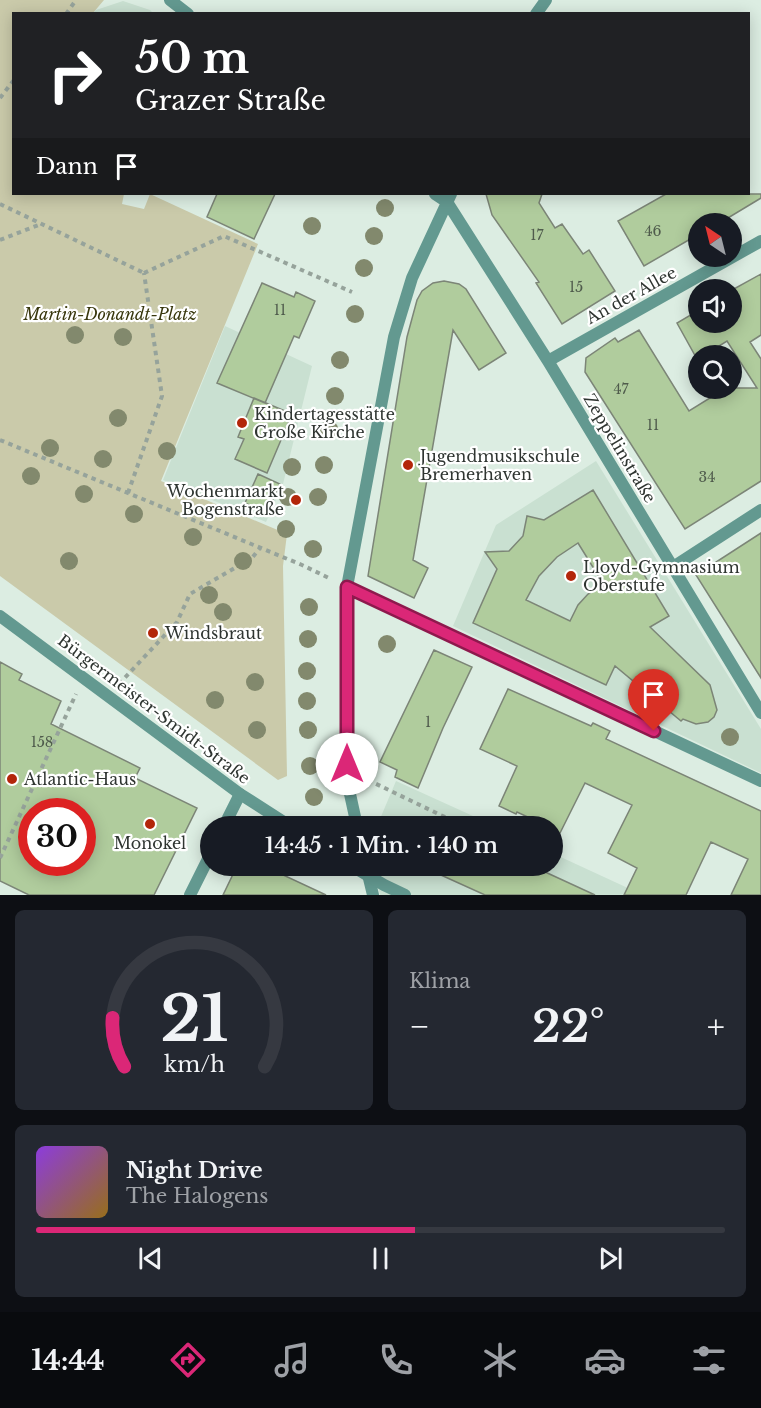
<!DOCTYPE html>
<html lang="de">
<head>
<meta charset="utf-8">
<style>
	body { margin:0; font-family:"Libre Baskerville",serif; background:#242831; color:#f1f3f6; height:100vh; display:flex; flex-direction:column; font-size:22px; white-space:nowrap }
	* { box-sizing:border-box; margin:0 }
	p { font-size:20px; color:#9ea1a6 }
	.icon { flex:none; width:33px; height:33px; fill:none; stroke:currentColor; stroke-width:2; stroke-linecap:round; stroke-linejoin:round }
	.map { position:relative; height:895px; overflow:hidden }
	.side { display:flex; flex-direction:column; gap:15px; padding:15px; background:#0d0f14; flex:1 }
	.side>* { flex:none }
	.guide { position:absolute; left:12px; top:12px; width:738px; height:183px; border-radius:0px; box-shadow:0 3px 15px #0003; background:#202124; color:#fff; overflow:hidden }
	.needle { width:39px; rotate:325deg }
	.buttons { position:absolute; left:688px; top:213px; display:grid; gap:12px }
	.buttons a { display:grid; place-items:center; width:54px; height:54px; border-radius:50%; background:#171b24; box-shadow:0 3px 15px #0003; font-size:30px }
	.speed { position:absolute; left:18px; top:798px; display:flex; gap:12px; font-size:30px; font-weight:700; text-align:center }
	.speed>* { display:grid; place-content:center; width:78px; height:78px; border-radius:50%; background:#171b24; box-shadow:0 3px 15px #0003; line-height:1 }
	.speed .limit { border:9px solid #d22; background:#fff; color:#111 }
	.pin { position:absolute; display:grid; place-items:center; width:51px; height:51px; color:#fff; margin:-62px -26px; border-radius:50% 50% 50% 0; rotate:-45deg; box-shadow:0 0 6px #0007 }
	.pin .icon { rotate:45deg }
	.me { position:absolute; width:66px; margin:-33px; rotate:0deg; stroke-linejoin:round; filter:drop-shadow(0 0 4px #0008) }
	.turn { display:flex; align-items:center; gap:21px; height:126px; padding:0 24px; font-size:27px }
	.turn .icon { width:78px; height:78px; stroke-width:2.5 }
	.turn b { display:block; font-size:42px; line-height:51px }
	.then { display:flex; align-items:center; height:57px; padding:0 24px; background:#0003; gap:12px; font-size:22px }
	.big { font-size:45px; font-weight:600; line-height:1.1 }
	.side .tile { flex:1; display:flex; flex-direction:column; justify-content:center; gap:9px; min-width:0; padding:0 21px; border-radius:9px; background:#242831 }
	.side .dial { align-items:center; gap:0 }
	.dial svg { height:156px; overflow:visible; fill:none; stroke:#363941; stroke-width:7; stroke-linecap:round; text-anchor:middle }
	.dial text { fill:#f1f3f6; stroke:none }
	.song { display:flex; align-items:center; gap:18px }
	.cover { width:72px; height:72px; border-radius:9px; background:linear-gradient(135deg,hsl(270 70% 55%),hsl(40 70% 35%)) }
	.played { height:6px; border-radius:3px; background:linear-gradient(90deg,#db2777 55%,#363941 55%) }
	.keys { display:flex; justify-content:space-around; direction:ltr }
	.heat { display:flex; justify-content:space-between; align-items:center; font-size:33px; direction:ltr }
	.side .tiles { flex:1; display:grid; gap:15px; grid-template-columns:1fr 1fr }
	.tile:last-child { grid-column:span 2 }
	.trip { position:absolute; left:200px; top:816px; width:363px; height:60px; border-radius:30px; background:#171b24; box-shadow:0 3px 15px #0003; font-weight:600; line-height:60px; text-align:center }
	.tab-bar { display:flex; height:96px; justify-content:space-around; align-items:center; background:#090b0e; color:#9ea1a6 }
	.tab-bar .icon { width:42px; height:42px }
	.tab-bar .selected { color:#db2777 }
	.tab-bar b { font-size:27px; color:#f1f3f6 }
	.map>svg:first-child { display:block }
	.built { fill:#c9e0d1 }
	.green { fill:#cacaaa }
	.building { fill:#b0cc9d; stroke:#7c8577; stroke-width:1.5; fill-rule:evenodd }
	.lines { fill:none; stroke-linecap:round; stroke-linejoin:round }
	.path { stroke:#96a39b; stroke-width:4; stroke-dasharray:4.5 4.5; stroke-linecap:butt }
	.minor { stroke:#639990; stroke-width:12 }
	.tertiary { stroke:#639990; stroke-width:12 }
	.tree { fill:#82896d }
	.route-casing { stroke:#8e194d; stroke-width:15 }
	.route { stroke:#db2777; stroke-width:10 }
	.poi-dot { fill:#b3260a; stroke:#fff; stroke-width:2 }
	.labels { text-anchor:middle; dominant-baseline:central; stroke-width:4.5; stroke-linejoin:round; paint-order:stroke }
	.number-label { font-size:14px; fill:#4f5b4c }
	.street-label { font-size:16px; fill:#2f3531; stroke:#fff }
	.park-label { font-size:16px; font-style:italic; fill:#38370d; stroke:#fff }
	.poi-label { font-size:16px; fill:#2f3531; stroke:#fff; text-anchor:start }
</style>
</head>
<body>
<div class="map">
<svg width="761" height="895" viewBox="0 0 761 895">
	<rect width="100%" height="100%" fill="#dcede2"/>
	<path class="built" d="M123,1L150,10L153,13H93L96,10Z
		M225,326L312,366L283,484L266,522L163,480Z
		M596,461L761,729V773L453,626L496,525Z
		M396,781L495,826H377Z
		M552,853L643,895H380L373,866H552Z"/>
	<path class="green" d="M0,0H104L93,13L14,14V194H124L122,204L144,209L150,194L258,244L161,481L287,534L283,566L287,776L278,780L0,576Z"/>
	<path class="building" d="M217,194H275L254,239L207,217Z
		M486,194H542L539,203L555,228L562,224L583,254L589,250L615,291L562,324L536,283L539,282L492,215Z
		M666,194H761V198L718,224H699V234L644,266L618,221Z
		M761,274V335L750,342L761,359V481L685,529L585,372L586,358L615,338L618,342L639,330L689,411L726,388H757L727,341L703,356H699L697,359L677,323L699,310V322H732V290Z
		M444,281L459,284L466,289L506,353L479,370L453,330L413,560L428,568L414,598L368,576L407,337L417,300L422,291L433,283Z
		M262,283L294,297L296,292L315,301L299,338L294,336L265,403L217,383Z
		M254,398L292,414L267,473L235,459L244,439L238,437Z
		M258,474L280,484L267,513L245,503Z
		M593,490L669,616L650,627L710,685L717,710L714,717L708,722L696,724L683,719L681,721L615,666L606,685L473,623L497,569L485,552L509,551L523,536L527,516L544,520ZM578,543L604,585L588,594L578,605L570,621L526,600L539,576L557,557Z
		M761,533V678L696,575Z
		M434,650L472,667L443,728L418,788L395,777L397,770L380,762Z
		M0,662L22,674L19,680L61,701L51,724L140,768L135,778L197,808L154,895H29L0,881ZM32,812H82V862H32Z
		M508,689L591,726L593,723L610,731L606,739L761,811V895H731L748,859L711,842L686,895H624L637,868L608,853L632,805L585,783L560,833L552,829V826H547L517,812L516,814L499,806L517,766L480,749Z
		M237,866H264L326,895H223Z
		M421,866H545L543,871L595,895H485Z"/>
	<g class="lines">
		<path class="path" d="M66,14L76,0
			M0,98L14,80
			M0,204L144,273
			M0,240L41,224
			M144,273L224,236L352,292
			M0,440L302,565L331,579
			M128,493L162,396L144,273
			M119,684L177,622L190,594L252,558L260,548
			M368,780L453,821
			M0,858L76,694"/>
		<path class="minor" d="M170,0L188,14
			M536,14L546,0
			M435,194L447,202L548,361L761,713
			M548,361L761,241
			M673,567L761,510
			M347,587L761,781
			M224,826L240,794
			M357,826L350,794L347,764V587L394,337L412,278L451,194
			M366,866L373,895
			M190,895L210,855"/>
		<path class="tertiary" d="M0,616L240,794L290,826
			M352,866L384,885L405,895"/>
	</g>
	<g class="tree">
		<circle cx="385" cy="208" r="9"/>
		<circle cx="312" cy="226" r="9"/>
		<circle cx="374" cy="236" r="9"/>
		<circle cx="364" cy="268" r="9"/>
		<circle cx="355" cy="314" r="9"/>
		<circle cx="75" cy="335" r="9"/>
		<circle cx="123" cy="337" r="9"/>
		<circle cx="340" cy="360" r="9"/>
		<circle cx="335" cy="396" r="9"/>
		<circle cx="118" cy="418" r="9"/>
		<circle cx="329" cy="429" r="9"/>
		<circle cx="50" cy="448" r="9"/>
		<circle cx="167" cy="451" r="9"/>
		<circle cx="103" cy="459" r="9"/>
		<circle cx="324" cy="465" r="9"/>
		<circle cx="292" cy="467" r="9"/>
		<circle cx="31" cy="476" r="9"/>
		<circle cx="84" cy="494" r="9"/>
		<circle cx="288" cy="497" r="9"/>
		<circle cx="318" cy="497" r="9"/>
		<circle cx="134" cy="514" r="9"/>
		<circle cx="286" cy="529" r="9"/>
		<circle cx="193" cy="537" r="9"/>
		<circle cx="313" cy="549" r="9"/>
		<circle cx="69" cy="561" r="9"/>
		<circle cx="243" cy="561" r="9"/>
		<circle cx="209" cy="595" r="9"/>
		<circle cx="309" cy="607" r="9"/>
		<circle cx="223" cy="612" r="9"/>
		<circle cx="308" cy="639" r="9"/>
		<circle cx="387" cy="644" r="9"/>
		<circle cx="307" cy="671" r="9"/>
		<circle cx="255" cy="682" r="9"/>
		<circle cx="215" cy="700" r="9"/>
		<circle cx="307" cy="701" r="9"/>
		<circle cx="257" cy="730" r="9"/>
		<circle cx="308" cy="730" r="9"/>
		<circle cx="730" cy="737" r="9"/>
		<circle cx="310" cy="766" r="9"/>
		<circle cx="314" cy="797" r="9"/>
	</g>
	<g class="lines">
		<g class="route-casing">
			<path id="route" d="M347,764V587L654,731"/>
		</g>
		<use href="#route" class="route"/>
	</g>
	<g class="poi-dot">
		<circle cx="242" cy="423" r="6"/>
		<circle cx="408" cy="465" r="6"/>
		<circle cx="296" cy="500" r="6"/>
		<circle cx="571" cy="576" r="6"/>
		<circle cx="153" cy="633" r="6"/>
		<circle cx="12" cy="779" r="6"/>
		<circle cx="150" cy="824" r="6"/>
	</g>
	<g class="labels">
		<g class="number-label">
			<text x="653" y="231">46</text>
			<text x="537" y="235">17</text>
			<text x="576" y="287">15</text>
			<text x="280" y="310">11</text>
			<text x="621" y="389">47</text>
			<text x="653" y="425">11</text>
			<text x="707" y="477">34</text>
			<text x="428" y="722">1</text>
			<text x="42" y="742">158</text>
		</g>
		<g class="street-label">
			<text transform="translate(631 295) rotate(-29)">An der Allee</text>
			<text transform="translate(620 448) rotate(59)">Zeppelinstraße</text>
			<text transform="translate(154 709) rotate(37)">Bürgermeister-Smidt-Straße</text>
		</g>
		<g class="park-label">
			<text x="110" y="314">Martin-Donandt-Platz</text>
		</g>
		<g class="poi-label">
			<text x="254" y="414">Kindertagesstätte<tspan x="254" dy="18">Große Kirche</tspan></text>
			<text x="420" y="456">Jugendmusikschule<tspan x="420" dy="18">Bremerhaven</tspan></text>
			<text x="284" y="491" text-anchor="end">Wochenmarkt<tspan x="284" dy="18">Bogenstraße</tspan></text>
			<text x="583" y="567">Lloyd-Gymnasium<tspan x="583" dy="18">Oberstufe</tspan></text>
			<text x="165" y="633">Windsbraut</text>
			<text x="24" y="779">Atlantic-Haus</text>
			<text x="150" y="843" text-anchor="middle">Monokel</text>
		</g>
	</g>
</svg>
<div class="buttons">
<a><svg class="needle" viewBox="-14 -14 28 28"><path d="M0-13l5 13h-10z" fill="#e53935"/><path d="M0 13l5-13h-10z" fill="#9ea1a6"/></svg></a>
<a><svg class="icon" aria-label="sound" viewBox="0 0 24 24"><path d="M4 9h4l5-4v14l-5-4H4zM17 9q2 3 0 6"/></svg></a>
<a><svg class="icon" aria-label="search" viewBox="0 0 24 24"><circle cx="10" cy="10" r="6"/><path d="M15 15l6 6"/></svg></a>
</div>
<div class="speed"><div class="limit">30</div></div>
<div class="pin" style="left:654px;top:731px;background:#d93025"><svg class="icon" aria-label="arrive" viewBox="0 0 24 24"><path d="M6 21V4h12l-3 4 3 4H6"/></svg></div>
<svg class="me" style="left:347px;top:764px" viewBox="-20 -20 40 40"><circle r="19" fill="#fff"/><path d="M0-13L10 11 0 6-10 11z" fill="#db2777"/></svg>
<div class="trip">14:45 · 1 Min. · 140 m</div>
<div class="guide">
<div class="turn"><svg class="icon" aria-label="right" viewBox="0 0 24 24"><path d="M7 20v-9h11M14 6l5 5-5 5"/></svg><div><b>50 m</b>Grazer Straße</div></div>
<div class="then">Dann<svg class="icon" aria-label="arrive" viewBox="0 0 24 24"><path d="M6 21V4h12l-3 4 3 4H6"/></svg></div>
</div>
</div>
<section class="side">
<div class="tiles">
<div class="tile dial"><svg viewBox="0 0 100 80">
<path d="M14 69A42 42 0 1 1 86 69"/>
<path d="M14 69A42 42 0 0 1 8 44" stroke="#db2777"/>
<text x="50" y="56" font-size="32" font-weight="700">21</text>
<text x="50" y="72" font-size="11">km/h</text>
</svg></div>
<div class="tile"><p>Klima</p>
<div class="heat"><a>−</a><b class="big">22°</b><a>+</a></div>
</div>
<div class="tile">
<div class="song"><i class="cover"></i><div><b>Night Drive</b><p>The Halogens</p></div></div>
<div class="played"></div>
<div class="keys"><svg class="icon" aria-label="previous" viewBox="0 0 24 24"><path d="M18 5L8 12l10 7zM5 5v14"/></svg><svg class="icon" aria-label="pause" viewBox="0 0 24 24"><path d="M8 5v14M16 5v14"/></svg><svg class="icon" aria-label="next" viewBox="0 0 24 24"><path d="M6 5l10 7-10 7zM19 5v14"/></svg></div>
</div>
</div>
</section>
<nav class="tab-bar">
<b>14:44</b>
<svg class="icon selected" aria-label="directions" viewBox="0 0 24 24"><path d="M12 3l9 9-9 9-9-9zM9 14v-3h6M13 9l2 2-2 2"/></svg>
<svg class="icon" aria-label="music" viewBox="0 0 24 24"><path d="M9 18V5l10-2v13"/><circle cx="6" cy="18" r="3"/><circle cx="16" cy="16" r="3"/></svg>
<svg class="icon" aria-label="phone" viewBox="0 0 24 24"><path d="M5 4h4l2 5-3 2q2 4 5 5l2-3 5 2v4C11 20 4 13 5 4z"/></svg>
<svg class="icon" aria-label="climate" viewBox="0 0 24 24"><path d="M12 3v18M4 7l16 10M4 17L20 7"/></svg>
<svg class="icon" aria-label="car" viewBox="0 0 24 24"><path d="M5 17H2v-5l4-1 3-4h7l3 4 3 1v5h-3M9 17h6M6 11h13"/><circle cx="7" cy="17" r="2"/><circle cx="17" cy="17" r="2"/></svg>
<svg class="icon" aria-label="filters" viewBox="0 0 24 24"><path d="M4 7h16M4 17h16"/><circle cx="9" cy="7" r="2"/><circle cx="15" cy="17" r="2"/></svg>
</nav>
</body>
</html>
